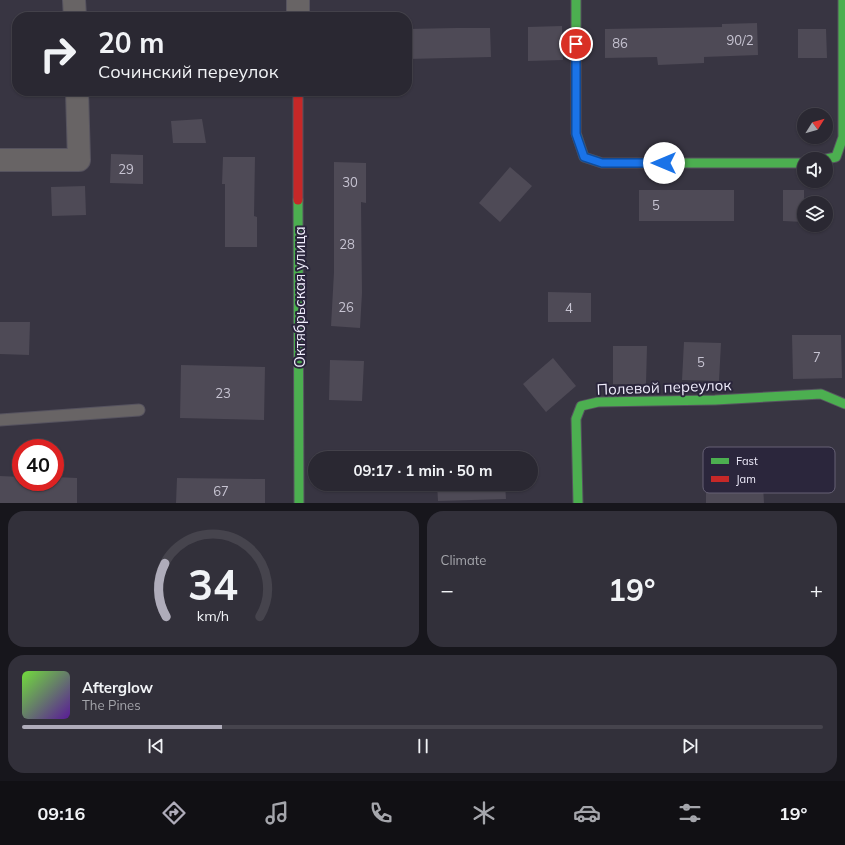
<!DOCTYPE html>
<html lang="en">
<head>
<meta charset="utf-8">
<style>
	body { margin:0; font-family:Mulish,sans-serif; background:#32303a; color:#f1f3f6; height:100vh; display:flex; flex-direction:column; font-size:15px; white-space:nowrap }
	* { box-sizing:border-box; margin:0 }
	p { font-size:13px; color:#a5a6ac }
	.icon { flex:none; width:22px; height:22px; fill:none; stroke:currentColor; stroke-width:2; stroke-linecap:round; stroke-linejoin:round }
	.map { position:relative; height:503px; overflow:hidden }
	.side { display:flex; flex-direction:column; gap:8px; padding:8px; background:#17161c; flex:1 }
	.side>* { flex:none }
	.hud { position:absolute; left:12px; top:12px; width:400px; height:84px; border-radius:16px; box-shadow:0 1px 3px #0004,0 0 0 1px #46444d; background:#2a2832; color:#f1f3f6; overflow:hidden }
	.needle { width:26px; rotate:53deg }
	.tools { position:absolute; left:797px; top:108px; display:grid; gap:8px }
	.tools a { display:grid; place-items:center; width:36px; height:36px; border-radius:50%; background:#2a2832; box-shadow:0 1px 3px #0004,0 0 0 1px #46444d; font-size:20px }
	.speed { position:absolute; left:12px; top:439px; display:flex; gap:8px; font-size:20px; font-weight:700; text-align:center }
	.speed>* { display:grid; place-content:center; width:52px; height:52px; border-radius:50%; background:#2a2832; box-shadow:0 1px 3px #0004,0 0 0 1px #46444d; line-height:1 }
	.speed .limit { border:6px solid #d22; background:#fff; color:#111 }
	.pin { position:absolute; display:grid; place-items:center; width:34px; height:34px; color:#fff; margin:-17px; border:2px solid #fff; border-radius:50%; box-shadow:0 1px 4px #0007 }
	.me { position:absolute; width:44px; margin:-22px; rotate:270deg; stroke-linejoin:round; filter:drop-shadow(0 0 3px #0008) }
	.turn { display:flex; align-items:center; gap:14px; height:84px; padding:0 20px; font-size:18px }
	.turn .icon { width:52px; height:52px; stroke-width:2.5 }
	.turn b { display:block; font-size:28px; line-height:34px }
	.big { font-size:30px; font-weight:700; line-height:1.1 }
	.side .tile { flex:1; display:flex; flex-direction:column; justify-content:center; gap:6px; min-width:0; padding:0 14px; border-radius:16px; background:#32303a }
	.side .dial { align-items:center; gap:0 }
	.dial svg { height:104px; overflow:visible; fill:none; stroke:#46444d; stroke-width:7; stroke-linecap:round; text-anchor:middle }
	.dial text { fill:#f1f3f6; stroke:none }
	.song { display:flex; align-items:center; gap:12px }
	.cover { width:48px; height:48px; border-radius:6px; background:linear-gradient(135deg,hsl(100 70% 55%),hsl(270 70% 35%)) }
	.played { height:4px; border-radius:2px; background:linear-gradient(90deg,#afacba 25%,#46444d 25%) }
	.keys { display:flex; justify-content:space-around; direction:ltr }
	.heat { display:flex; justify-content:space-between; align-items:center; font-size:22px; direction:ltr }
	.side .tiles { flex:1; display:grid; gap:8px; grid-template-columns:1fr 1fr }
	.tile:last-child { grid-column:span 2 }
	.trip { position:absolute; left:308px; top:451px; width:230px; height:40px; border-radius:20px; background:#2a2832; box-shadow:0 1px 3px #0004,0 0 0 1px #46444d; font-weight:700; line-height:40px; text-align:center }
	.tabs { display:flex; height:64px; justify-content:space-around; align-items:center; background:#111014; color:#a5a6ac }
	.tabs .icon { width:28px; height:28px }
	.tabs .on { color:#afacba }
	.tabs b { font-size:18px; color:#f1f3f6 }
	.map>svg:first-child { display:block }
	.building { fill:#4e4a56 }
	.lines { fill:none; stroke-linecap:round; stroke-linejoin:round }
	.lane-casing { stroke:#56535f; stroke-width:13 }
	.street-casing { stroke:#56535f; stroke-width:24 }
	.fast-casing { stroke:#56535f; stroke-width:11 }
	.jam-casing { stroke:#56535f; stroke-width:11 }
	.lane { stroke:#686465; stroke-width:11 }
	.street { stroke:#686465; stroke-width:22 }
	.fast { stroke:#4caf50; stroke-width:9 }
	.jam { stroke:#c62828; stroke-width:9 }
	.route-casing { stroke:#114b97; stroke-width:10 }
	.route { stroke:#1a73e8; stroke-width:7 }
	.labels { text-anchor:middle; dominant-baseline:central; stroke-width:4; stroke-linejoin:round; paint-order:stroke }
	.number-label { font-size:13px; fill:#c7c4d2 }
	.street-label { font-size:15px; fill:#efecfb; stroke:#2b263c }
	.key { fill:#2b263c; stroke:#666175; stroke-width:1 }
	.key-label { font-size:11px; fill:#efecfb }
</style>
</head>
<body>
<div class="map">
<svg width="845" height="503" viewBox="0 0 845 503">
	<rect width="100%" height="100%" fill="#383542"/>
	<path class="building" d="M757,23L758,55L704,57V63L658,65L657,57L605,58V29L722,27V24Z
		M562,26L563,60L528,61V27Z
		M456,28H490L491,57L407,59V29Z
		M798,29H826L827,58H798Z
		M202,119L206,143H173L171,121Z
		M111,154L143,155V184L110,183Z
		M223,157H255L254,216L257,217V247H225V184H222Z
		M334,162L366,163V203L361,202L362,293L360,328L331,326L334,272Z
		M510,167L532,186L500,222L479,203Z
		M85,186L86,215L52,216L51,187Z
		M639,190H734V221H639Z
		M783,190H804V222L783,221Z
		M548,292L591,293V322H548Z
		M0,322H30L29,355L0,354Z
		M792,335H841L842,378L793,379Z
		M684,342L721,343L719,381L682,380Z
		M613,346H647L646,384H613Z
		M553,358L576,386L546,412L523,384Z
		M330,360L364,361L362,401L329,400Z
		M181,365L265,367L264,420L180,418Z
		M0,476L21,477V482H55V477L77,478V503H0Z
		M177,478L265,479V503H176Z
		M437,484H505L506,499L438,501Z
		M763,486L764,503H706V487Z"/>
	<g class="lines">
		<g class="lane-casing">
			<path id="lane" d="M0,420L139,410"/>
		</g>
		<g class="street-casing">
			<path id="street" d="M74,0L75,17
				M298,0V17
				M0,160H79L77,91"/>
		</g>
		<g class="fast-casing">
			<path id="fast" d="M576,0V133L584,157L602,163H804
				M826,159L836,157L843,137V0
				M298,200L299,503
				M578,503L576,419L581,406L598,402L715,400L821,394L845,404"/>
		</g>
		<g class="jam-casing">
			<path id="jam" d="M298,91V200"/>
		</g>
		<use href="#lane" class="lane"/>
		<use href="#street" class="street"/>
		<use href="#fast" class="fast"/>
		<use href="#jam" class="jam"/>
	</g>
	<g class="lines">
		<g class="route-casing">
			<path id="route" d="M576,44V134L584,157L602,163H664"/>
		</g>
		<use href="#route" class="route"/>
	</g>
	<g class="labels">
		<g class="number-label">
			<text x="740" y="40">90/2</text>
			<text x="620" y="43">86</text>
			<text x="126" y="169">29</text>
			<text x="350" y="182">30</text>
			<text x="656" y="205">5</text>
			<text x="347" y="244">28</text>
			<text x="346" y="307">26</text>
			<text x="569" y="308">4</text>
			<text x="817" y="357">7</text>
			<text x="701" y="362">5</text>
			<text x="223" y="393">23</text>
			<text x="221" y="491">67</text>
		</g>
		<g class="street-label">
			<text transform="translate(299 297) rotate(-90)">Октябрьская улица</text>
			<text transform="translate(664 387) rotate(-2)">Полевой переулок</text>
		</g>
	</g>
	<rect x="703" y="447" width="132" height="46" rx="6" class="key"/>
	<rect x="711" y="458" width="18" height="6" fill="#4caf50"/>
	<rect x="711" y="476" width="18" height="6" fill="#c62828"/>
	<g class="key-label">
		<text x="736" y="465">Fast</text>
		<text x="736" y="483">Jam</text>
	</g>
</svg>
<div class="tools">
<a><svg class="needle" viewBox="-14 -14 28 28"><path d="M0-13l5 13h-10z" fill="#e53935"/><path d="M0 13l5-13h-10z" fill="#a5a6ac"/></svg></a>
<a><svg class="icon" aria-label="sound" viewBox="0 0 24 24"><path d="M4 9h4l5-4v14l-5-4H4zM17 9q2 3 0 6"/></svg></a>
<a><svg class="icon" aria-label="layers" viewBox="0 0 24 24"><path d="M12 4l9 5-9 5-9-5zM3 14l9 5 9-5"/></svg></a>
</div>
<div class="speed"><div class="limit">40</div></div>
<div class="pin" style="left:576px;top:44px;background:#d93025"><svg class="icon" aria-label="arrive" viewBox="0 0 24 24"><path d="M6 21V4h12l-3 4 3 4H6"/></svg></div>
<svg class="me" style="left:664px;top:163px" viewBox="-20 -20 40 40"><circle r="19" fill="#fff"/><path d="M0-13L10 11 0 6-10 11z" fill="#1a73e8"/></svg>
<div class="trip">09:17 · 1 min · 50 m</div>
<div class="hud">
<div class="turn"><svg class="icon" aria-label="right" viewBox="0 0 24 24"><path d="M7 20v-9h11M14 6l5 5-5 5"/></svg><div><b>20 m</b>Сочинский переулок</div></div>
</div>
</div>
<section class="side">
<div class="tiles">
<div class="tile dial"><svg viewBox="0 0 100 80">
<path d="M14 69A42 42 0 1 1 86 69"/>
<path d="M14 69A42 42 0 0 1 13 28" stroke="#afacba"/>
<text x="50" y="56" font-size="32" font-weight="700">34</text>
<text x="50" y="72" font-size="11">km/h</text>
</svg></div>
<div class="tile"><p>Climate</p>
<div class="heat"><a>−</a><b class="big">19°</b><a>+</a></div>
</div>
<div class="tile">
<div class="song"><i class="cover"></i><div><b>Afterglow</b><p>The Pines</p></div></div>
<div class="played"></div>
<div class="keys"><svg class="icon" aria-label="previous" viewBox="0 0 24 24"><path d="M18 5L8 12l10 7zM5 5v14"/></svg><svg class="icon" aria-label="pause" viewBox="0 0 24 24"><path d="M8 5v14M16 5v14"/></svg><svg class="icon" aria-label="next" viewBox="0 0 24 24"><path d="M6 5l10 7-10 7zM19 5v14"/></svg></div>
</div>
</div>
</section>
<nav class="tabs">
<b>09:16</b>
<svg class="icon on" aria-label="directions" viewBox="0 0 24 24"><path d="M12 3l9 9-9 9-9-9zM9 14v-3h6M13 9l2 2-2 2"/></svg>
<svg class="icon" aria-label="music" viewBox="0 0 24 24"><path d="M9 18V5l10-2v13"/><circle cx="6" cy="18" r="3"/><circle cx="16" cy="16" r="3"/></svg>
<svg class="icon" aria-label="phone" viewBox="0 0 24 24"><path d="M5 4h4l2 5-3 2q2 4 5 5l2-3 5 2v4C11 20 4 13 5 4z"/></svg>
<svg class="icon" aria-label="climate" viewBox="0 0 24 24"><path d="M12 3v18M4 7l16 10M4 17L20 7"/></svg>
<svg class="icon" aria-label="car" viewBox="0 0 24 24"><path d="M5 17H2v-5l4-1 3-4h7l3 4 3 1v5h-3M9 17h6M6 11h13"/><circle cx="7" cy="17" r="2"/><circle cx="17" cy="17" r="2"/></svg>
<svg class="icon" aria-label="filters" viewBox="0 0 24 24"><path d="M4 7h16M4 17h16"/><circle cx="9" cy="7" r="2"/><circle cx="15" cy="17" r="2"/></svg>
<b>19°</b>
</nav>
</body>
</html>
